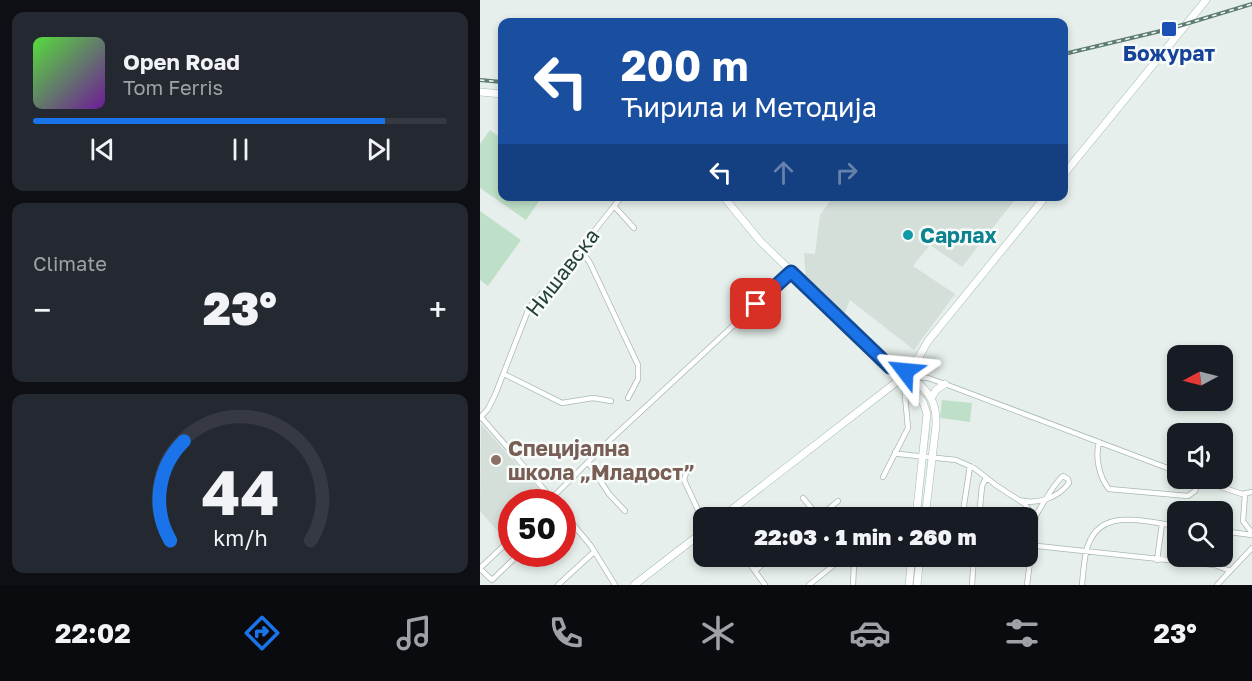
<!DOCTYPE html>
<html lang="en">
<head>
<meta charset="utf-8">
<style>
	body { margin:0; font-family:"Golos Text",sans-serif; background:#242831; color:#f1f3f6; height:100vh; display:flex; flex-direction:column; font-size:22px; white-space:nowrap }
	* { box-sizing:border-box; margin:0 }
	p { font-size:20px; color:#9ea1a6 }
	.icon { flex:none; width:33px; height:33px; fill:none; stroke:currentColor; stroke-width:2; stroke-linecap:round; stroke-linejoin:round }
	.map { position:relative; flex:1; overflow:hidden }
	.drawer { display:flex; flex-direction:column; gap:12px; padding:12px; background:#0d0f14; width:480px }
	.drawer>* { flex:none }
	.guide { position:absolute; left:18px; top:18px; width:570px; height:183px; border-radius:12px; box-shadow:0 3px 9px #0003; background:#1a4fa0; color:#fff; overflow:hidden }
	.needle { width:39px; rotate:263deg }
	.buttons { position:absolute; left:687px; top:345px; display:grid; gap:12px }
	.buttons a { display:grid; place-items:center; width:66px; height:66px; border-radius:12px; background:#171b24; box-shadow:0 3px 9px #0003; font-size:30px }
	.speed { position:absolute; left:18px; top:489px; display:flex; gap:12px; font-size:30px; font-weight:700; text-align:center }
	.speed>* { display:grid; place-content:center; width:78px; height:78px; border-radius:50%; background:#171b24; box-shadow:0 3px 9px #0003; line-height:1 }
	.speed .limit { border:9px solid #d22; background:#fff; color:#111 }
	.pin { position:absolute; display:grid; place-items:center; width:51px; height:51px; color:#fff; margin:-26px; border-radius:12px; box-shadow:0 3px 9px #0006 }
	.me { position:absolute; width:66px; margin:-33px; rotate:299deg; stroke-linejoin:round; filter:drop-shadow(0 0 4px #0008) }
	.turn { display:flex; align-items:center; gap:21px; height:126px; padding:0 24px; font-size:27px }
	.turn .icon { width:78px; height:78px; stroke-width:2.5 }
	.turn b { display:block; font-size:42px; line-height:51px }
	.lanes { display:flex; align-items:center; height:57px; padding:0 24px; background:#0003; justify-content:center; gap:30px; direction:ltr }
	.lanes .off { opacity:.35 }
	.big { font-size:45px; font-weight:800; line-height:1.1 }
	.drawer .tile { flex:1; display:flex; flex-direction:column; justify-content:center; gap:9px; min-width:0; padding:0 21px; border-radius:12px; background:#242831 }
	.drawer .dial { align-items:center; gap:0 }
	.dial svg { height:156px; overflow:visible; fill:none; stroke:#363941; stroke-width:7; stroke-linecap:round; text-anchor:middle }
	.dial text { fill:#f1f3f6; stroke:none }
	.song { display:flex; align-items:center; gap:18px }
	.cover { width:72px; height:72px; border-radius:9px; background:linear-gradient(135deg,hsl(110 70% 55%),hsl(280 70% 35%)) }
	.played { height:6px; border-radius:3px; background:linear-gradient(90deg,#1a73e8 85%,#363941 85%) }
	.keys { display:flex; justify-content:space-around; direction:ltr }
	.heat { display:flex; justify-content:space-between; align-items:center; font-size:33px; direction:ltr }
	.trip { position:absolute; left:213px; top:507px; width:345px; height:60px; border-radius:12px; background:#171b24; box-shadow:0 3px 9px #0003; font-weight:800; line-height:60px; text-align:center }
	.dock { display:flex; height:96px; justify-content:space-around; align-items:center; background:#090b0e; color:#9ea1a6 }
	.dock .icon { width:42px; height:42px }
	.dock .active { color:#1a73e8 }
	.dock b { font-size:27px; color:#f1f3f6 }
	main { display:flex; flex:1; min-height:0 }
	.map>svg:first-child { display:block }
	.built { fill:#d4dfda }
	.green { fill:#bfe0c8 }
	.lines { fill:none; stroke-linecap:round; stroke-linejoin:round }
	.street-casing { stroke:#a8b8b2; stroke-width:6 }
	.secondary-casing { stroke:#a4bbb3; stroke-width:8 }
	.street { stroke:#fff; stroke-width:4.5 }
	.secondary { stroke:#fff; stroke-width:7 }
	.rail-casing { stroke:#5f7d75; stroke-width:4 }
	.rail { stroke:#f7fbf9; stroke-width:1.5; stroke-dasharray:4.5; stroke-linecap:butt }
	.route-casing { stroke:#114b97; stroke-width:15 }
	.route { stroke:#1a73e8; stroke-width:10 }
	.transit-dot { fill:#1a4fb4; stroke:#f7fbf9; stroke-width:2 }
	.culture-dot { fill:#0f9aa8; stroke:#f7fbf9; stroke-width:2 }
	.education-dot { fill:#8d6e63; stroke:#f7fbf9; stroke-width:2 }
	.labels { text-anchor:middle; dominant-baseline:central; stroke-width:5; stroke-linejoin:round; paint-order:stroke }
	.transit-label { font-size:21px; font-weight:bold; fill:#164399; stroke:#f7fbf9 }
	.culture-label { font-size:21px; font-weight:bold; fill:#0d838f; stroke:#f7fbf9; text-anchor:start }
	.street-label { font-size:21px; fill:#24423a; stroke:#f7fbf9 }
	.education-label { font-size:21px; font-weight:bold; fill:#785e54; stroke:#f7fbf9; text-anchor:start }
</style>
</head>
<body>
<main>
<section class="drawer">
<div class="tile">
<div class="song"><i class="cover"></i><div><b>Open Road</b><p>Tom Ferris</p></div></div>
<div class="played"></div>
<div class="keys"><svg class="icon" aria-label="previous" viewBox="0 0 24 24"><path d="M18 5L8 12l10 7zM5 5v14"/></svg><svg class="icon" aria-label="pause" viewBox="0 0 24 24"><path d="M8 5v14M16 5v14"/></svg><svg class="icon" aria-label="next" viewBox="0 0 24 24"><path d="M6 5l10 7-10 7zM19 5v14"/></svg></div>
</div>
<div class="tile"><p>Climate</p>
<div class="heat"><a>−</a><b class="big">23°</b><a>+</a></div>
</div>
<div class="tile dial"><svg viewBox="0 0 100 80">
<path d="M14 69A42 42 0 1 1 86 69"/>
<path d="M14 69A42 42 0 0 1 21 18" stroke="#1a73e8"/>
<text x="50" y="56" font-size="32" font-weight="700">44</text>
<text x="50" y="72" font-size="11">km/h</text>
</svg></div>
</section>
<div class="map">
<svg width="772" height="585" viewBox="0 0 772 585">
	<rect width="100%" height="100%" fill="#e6efeb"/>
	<path class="built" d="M353,197H537L482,267L450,245L433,266L475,294L434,350L370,300L363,318L326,283L324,253L335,254L340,215Z
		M1,424L64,495L56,502H32L31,524L20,534L0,511Z"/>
	<path class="green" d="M10,130L22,139V196L62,197L46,220L0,188V144Z
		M0,211L41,240L8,286L0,280Z
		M462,400L492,403L490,422L460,418Z"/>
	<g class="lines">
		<g class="street-casing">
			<path id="street" d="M134,206L154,228
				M100,249L110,263L158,365V379L148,398
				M24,374L82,403L113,398L131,401
				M433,377L448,378L465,384L698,472
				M1,417L75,502
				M0,418L8,409L15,395L49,308L100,249L142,196
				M619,442C615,457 619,477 629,489L708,496L715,491L720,480
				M415,452L419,454L476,460L494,468L517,486L545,504L554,519
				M108,462L129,494L145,511
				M206,473L204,480L224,523
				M403,477L428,428L424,385
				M715,478L762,494L772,492
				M765,494L763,521L772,533
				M323,498L339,517
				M539,500C557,505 578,498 589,483L588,479L583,476C574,483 563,504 556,515L547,585
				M68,502L130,440L311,272
				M82,511L111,546L135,585
				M338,518L358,501
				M482,518L490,466
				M499,518L502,486L506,478
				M742,531L772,535
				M548,545L735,565L750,571
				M264,556L285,585
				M371,556L374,564L373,585
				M677,560L682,524
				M0,568L32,538
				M0,569L12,580L39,554
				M275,571L292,556
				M78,585L114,552
				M329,585L365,556
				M492,585L494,556
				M602,585C603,574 604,562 606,552C617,505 662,522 698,526
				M737,585L772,548"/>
		</g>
		<g class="secondary-casing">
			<path id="secondary" d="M0,92L22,94
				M584,174L726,0
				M243,196L280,241L410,367L422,384L429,385L433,379L431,374L423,372L419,378
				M425,371L439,357L448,341L566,196
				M433,379C450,392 457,404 456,425L445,518
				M427,385L443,402L447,414L436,518
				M452,397L456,390L465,384
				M241,518L419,380
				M154,585L224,531
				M429,585L432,556
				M437,585L440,556"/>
		</g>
		<use href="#street" class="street"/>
		<use href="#secondary" class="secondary"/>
		<g class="rail-casing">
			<path id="rail" d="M584,54L689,29L772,4
				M0,80L22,82"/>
		</g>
		<use href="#rail" class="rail"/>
	</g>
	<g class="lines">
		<g class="route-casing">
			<path id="route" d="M276,304L311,272L410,367L425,371"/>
		</g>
		<use href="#route" class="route"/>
	</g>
	<rect class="transit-dot" x="681" y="21" width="16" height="16" rx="3"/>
	<circle class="culture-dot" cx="428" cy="235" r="6"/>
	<circle class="education-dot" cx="16" cy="460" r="6"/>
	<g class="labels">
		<g class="transit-label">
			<text x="689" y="53">Божурат</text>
		</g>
		<g class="culture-label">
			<text x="440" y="235">Сарлах</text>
		</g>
		<g class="street-label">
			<text transform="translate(82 272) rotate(-52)">Нишавска</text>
		</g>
		<g class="education-label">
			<text x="28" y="448">Специјална<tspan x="28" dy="24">школа „Младост”</tspan></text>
		</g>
	</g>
</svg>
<div class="buttons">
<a><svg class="needle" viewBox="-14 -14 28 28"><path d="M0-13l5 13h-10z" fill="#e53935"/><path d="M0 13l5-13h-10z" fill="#9ea1a6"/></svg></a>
<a><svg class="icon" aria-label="sound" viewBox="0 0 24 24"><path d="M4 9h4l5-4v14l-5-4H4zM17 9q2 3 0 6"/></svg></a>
<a><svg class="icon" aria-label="search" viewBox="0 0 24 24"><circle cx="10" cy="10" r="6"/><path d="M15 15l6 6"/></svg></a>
</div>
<div class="speed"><div class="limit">50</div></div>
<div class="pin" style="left:276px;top:304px;background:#d93025"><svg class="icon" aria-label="arrive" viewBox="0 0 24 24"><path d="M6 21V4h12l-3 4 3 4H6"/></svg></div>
<svg class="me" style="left:425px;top:371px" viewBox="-20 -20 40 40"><path d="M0-17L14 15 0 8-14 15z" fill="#1a73e8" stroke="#fff" stroke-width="4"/></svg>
<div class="trip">22:03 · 1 min · 260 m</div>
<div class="guide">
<div class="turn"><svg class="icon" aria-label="left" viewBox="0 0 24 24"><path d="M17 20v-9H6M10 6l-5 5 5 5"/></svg><div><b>200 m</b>Ћирила и Методија</div></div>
<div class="lanes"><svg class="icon" aria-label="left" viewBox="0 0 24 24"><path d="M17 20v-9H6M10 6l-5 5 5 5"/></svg><svg class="icon off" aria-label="ahead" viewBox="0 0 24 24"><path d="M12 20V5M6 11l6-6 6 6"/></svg><svg class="icon off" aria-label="right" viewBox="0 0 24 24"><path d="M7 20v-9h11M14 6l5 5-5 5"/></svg></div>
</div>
</div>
</main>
<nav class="dock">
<b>22:02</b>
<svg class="icon active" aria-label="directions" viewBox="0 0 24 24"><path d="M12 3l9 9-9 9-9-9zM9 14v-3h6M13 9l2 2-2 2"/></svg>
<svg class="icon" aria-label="music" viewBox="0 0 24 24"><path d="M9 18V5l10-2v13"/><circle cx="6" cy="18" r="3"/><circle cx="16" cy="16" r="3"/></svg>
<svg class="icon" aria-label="phone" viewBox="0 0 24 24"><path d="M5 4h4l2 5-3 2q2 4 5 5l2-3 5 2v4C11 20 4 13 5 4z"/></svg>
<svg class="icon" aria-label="climate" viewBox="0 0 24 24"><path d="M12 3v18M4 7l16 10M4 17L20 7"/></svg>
<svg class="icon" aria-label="car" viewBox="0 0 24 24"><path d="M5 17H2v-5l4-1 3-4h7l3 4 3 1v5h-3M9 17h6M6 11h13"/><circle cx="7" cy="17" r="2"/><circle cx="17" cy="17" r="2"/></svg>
<svg class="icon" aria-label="filters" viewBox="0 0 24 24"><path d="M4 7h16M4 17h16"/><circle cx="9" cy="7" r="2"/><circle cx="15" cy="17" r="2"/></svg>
<b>23°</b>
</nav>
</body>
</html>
